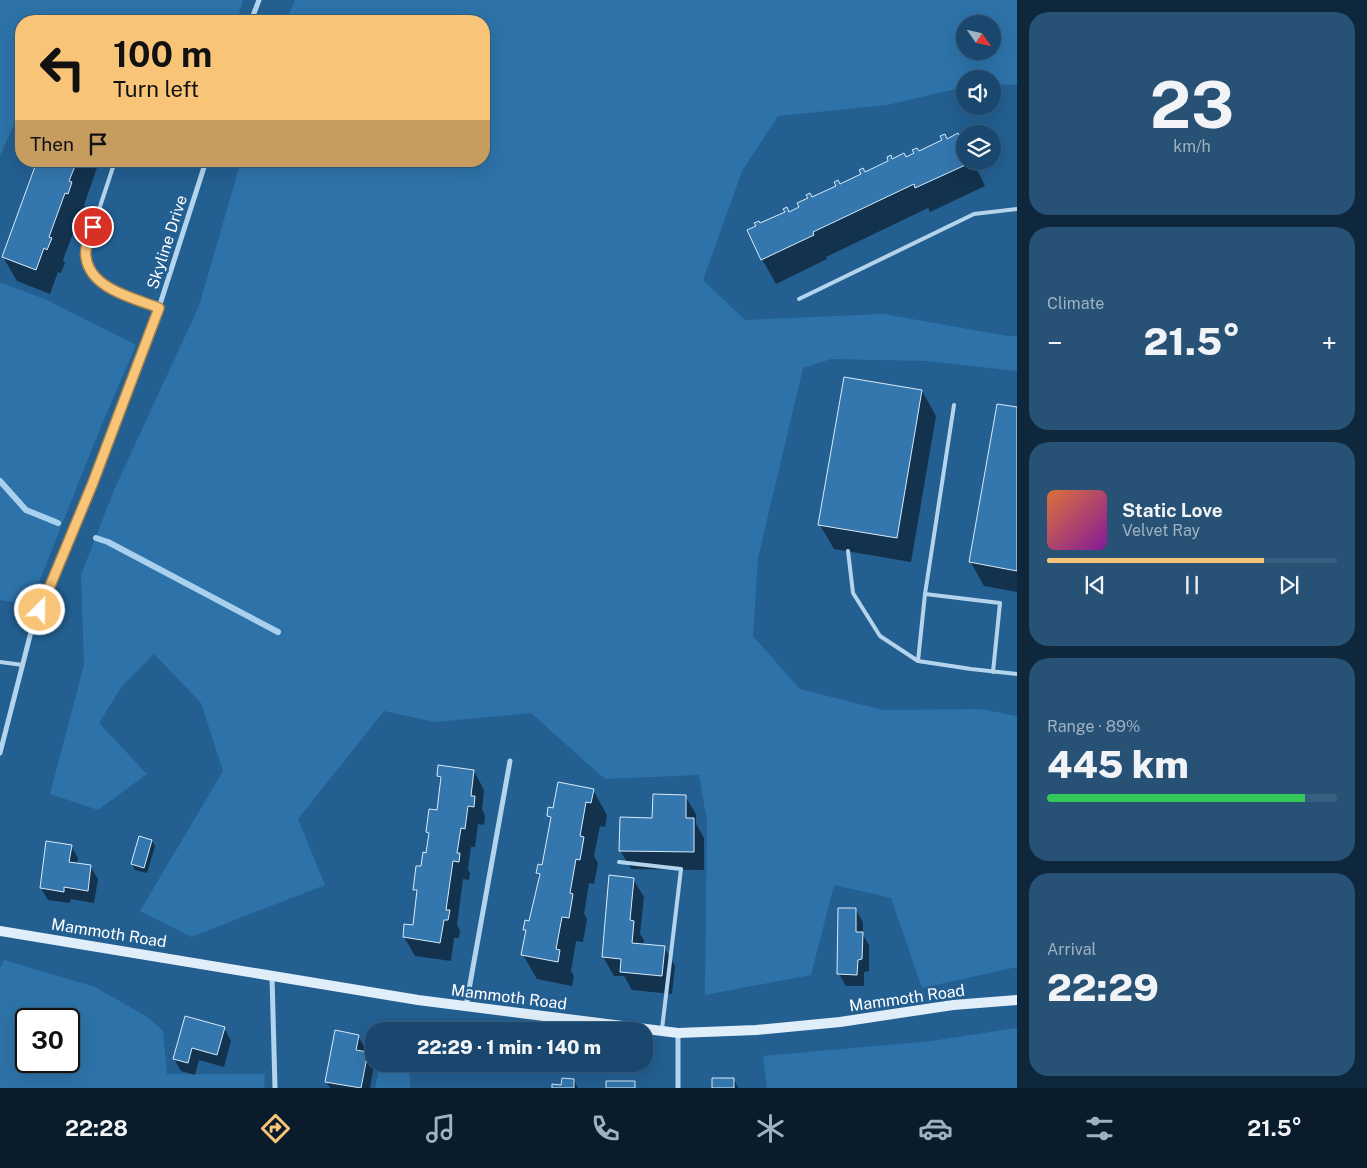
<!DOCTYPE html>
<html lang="en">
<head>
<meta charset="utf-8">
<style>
	body { margin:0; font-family:"Public Sans",sans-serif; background:#275175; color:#f1f3f6; height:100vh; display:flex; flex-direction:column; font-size:19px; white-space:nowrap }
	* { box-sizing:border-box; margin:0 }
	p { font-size:16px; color:#9fb2c2 }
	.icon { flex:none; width:28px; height:28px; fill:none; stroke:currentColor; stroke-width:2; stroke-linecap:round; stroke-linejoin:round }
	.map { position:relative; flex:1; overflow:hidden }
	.side { display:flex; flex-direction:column; gap:12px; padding:12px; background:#0e273c; width:350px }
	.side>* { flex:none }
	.banner { position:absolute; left:15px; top:15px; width:475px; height:152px; border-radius:20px; box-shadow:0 5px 20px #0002,0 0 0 1px #385f80; background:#f8c477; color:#111; overflow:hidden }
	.needle { width:32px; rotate:124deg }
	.tools { position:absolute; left:956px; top:15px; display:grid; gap:10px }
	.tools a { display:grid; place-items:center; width:45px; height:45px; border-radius:50%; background:#1a476d; box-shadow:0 5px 20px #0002,0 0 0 1px #385f80; font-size:25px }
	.speed { position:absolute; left:15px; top:1008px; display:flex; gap:10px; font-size:25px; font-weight:700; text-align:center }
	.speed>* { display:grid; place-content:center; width:65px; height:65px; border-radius:50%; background:#1a476d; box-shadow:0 5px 20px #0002,0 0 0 1px #385f80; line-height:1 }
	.speed .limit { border:2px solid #111; border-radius:8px; background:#fff; color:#111 }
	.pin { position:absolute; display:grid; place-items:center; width:42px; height:42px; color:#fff; margin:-21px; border:2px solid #fff; border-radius:50%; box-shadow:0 1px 5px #0007 }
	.me { position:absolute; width:55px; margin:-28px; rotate:23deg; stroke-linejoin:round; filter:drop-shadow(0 0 4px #0008) }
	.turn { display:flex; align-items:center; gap:18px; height:105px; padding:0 15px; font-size:22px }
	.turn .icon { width:65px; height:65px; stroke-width:2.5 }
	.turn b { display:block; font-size:35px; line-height:42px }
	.then { display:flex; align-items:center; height:48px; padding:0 15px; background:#0003; gap:10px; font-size:19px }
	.big { font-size:38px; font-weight:800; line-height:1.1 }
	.side .widget { flex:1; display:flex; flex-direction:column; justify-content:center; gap:8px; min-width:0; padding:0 18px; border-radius:20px; background:#275175 }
	.side .dial { align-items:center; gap:0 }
	.dial b { font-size:65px; line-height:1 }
	.song { display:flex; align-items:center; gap:15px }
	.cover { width:60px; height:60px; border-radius:8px; background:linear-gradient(135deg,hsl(20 70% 55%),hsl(290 70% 35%)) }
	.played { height:5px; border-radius:2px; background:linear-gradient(90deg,#f8c477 75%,#385f80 75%) }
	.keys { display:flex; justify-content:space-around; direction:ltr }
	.heat { display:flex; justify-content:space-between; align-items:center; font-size:28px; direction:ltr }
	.charge { height:8px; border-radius:4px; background:linear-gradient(90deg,#34c759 89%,#385f80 0) }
	.trip { position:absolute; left:365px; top:1022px; width:288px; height:50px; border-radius:20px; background:#1a476d; box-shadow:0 5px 20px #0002,0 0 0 1px #385f80; font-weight:800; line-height:50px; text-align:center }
	.menu { display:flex; height:80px; justify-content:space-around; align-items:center; background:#0a1c2c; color:#9fb2c2 }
	.menu .icon { width:35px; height:35px }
	.menu .current { color:#f8c477 }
	.menu b { font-size:22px; color:#f1f3f6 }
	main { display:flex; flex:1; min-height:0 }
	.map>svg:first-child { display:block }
	.green { fill:#2d73a9; fill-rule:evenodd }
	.shadow { fill:#0007 }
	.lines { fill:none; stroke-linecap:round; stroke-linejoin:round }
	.stream { stroke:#a9d0ed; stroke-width:6 }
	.building { fill:#3377ae; stroke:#daebf9 }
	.lane { stroke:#b4d4ed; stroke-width:4 }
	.street { stroke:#b4d4ed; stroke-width:5 }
	.secondary { stroke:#e0eefa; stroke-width:10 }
	.route-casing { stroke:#a17f4d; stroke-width:12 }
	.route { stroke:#f8c477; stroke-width:9 }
	.labels { text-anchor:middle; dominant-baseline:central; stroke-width:5; stroke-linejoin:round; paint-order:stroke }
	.street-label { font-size:16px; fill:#fff; stroke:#235f91 }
</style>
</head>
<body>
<main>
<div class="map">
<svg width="1017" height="1088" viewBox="0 0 1017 1088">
	<rect width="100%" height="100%" fill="#235f91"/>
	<path class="green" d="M0,0H243L237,21H21V109L0,156Z
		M295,0H1017V85L993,84L992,79H965V87L887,105L778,116L742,171L703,280L745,320L883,314L1008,336H1017V371L927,361L831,359L803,368L758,558L753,636L800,689L883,710L980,709L1017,716V967L922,988L891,898L834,885L811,975L705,995L707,821L699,775L605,779L531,713L435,722L384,711L298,819L325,885L191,937L140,911L223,771L201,703L154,654L122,686L99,723L147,774L98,810L50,794L84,665L81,575L114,490L199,306L241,161H484V21H286ZM965,24H992V51H965Z
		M0,282L47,300L136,345L100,429L30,605L0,600Z
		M4,960L95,987L146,1016L163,1031L167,1074H265L264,1088H0V968ZM26,1019H69V1061H26Z
		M1017,1028V1088H767L763,1056L931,1041Z
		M380,1064H409L410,1088H375Z"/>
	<path class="shadow" d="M958,135L965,148V161H973L985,186L930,212L928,208L826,257L827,259L776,284L762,259L760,225L801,208L812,199L892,160L906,158Z
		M39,161H104L103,164L99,162L84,205L86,208L82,218L79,217L63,260L65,263L61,273L58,272L50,294L17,281L3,257Z
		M922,391L936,416L911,562L834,549L820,525Z
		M1017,409V592L984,586L970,561Z
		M474,771L484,790L482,809L485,816L484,825L478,824L475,847H471L468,869L470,873L469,880L463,879L457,925L460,930L459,938H454L451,961L415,956L404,937L406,925L414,926L418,896L414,889L428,854L430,837L427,832L438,812L442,782L438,776Z
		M593,790L607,815L605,827L600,826L594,856L598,863L594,884L589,883L584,914L587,919L583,942L576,941L571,971L574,976L572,986L537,979L523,955L527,934L524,929L530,922L540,879L537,873L543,866L551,821L548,815L554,809Z
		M685,796L696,814V824L704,838V870L631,869L620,850L654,819Z
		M140,837L152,841L155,846L147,873L135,870L132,864Z
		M47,842L71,846L78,858L77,864L90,866L98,879L94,903L71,899L70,903L48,900L41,888Z
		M633,879L644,897L640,934L644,940L643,945L664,947L675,966L672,994L632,990L624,976H614L603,957Z
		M856,910L863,922V935L869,945V971L864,972V986H846L839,974Z
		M186,1018L224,1028L231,1041L224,1067L199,1060L195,1075L181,1071L174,1059Z
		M358,1036L365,1048V1053H367L374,1065L370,1088H330L326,1081Z
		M734,1079L738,1088H713Z
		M574,1080L578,1088H553L562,1086Z"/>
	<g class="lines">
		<path class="stream" d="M0,481L26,510L58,523
			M96,538L108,542L278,632"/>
	</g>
	<path class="building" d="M958,133L965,148V161L972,162L915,188L914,184L813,232L814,235L761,260L747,230L756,226L754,223L759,221L760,223L785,212L783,209L787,207L789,212L799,207L797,203L808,198L806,195L810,193L812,197L836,186L834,182L838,180L840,184L861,174L859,170L863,168L865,172L888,161L887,157L891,155L892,159L904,153L906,157L914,153L912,150L917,148L919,151L942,140L940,136L945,134L947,139Z
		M37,161H77L69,181L72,182L68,194L65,193L49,237L52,238L47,250L44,248L36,270L2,257Z
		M844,377L922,390L897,538L818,525Z
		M997,404L1017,407V571L969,562Z
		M438,765L474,770L471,796H475L474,807L468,806L465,829L461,828L457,853H460L459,862L453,861L446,910H450L448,920H444L440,943L403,937L404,924L413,925L417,890H413L416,866H421L423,852L426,853L429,833L426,832L429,809L437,810L441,777L437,776Z
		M558,782L594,789L591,803L586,802L580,836L584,837L580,860L576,859L570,893L573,894L569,918L562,917L556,949L560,950L558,962L521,955L526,930H523L525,920L529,921L540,874L536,873L538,864L542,865L551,817L547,816L548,807L553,808Z
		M653,794L686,795V818H694V852L619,851L620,817L652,818Z
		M139,836L152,840L144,868L131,864Z
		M46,841L72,845L69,862L91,865L88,891L64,887V892L40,888Z
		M609,875L634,878L630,920L634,921L632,943L665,946L662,976L620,972L621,959L602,957Z
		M838,908H856V932H863L862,959L858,960L857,975L837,974Z
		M185,1016L225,1027L217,1055L192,1048L188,1063L173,1059Z
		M335,1030L359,1035L356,1050L368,1052L361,1088L325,1082Z
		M562,1078L574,1079V1088H552V1084L561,1085Z
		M712,1078H734V1088H712Z
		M606,1081H635V1088H606Z"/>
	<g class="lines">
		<path class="lane" d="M115,161L88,243C87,247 85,252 85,255C86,286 136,299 159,308
			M799,299L974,214L1017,209
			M848,551L853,593L880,636L918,661L971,669L1017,674
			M925,594L1000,603L993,672
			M918,661L925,594L954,405
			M0,662L23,665
			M619,862L681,869L662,1029"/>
		<path class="street" d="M251,21L259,0
			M0,753L32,628L92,485L154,323L206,161
			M272,976L275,1088
			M466,1006L510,761
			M678,1088V1033"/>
		<path class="secondary" d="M0,931L418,1000L678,1033L756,1030L840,1022L953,1005L1017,1000"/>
	</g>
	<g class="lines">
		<g class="route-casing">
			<path id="route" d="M40,610L92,485L159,308C134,298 90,289 86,257C84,248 90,236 93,227"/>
		</g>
		<use href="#route" class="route"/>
	</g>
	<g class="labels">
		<g class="street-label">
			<text transform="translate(167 242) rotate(-72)">Skyline Drive</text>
			<text transform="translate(109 933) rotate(9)">Mammoth Road</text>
			<text transform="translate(509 997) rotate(7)">Mammoth Road</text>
			<text transform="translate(907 998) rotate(-8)">Mammoth Road</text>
		</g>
	</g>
</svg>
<div class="tools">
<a><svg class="needle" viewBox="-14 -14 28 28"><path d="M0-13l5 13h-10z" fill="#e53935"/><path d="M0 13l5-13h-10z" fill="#9fb2c2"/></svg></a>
<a><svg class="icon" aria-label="sound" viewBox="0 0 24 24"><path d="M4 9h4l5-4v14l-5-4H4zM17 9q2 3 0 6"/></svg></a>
<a><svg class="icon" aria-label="layers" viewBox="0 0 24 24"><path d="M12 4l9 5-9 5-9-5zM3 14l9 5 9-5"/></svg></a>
</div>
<div class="speed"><div class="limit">30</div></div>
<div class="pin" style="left:93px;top:227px;background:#d93025"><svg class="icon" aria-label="arrive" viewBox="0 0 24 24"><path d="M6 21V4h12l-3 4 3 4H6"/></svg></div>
<svg class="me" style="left:40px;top:610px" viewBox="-20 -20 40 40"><circle r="17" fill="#f8c477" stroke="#fff" stroke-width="3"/><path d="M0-11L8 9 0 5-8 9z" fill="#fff"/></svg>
<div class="trip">22:29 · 1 min · 140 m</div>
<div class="banner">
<div class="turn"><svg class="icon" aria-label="left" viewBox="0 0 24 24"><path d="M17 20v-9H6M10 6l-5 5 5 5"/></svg><div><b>100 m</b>Turn left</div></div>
<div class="then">Then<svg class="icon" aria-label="arrive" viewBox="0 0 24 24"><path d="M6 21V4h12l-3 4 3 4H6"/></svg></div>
</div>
</div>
<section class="side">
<div class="widget dial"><b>23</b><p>km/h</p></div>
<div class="widget"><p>Climate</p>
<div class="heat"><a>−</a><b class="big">21.5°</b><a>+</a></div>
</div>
<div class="widget">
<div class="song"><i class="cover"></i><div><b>Static Love</b><p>Velvet Ray</p></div></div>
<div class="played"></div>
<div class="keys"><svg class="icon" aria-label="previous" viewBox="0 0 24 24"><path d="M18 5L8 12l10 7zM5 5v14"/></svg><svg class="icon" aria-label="pause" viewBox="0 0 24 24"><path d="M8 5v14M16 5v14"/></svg><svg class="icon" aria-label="next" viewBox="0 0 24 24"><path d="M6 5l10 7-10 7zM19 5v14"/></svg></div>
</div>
<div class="widget"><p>Range · 89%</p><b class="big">445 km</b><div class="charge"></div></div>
<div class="widget"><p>Arrival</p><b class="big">22:29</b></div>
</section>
</main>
<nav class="menu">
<b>22:28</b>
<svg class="icon current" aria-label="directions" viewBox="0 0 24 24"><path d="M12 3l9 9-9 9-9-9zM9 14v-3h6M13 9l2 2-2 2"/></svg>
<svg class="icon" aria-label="music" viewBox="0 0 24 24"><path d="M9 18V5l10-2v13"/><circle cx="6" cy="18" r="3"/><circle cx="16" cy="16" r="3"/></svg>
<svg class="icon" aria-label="phone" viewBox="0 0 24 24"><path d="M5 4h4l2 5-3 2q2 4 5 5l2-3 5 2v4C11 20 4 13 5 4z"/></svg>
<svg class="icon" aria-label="climate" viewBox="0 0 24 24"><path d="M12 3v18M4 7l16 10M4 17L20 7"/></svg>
<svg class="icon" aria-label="car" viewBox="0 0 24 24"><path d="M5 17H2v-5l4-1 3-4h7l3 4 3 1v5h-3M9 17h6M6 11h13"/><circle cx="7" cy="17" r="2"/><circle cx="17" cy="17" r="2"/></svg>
<svg class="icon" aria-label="filters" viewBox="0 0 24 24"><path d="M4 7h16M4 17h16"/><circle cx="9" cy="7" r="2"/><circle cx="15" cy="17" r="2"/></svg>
<b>21.5°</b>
</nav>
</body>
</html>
